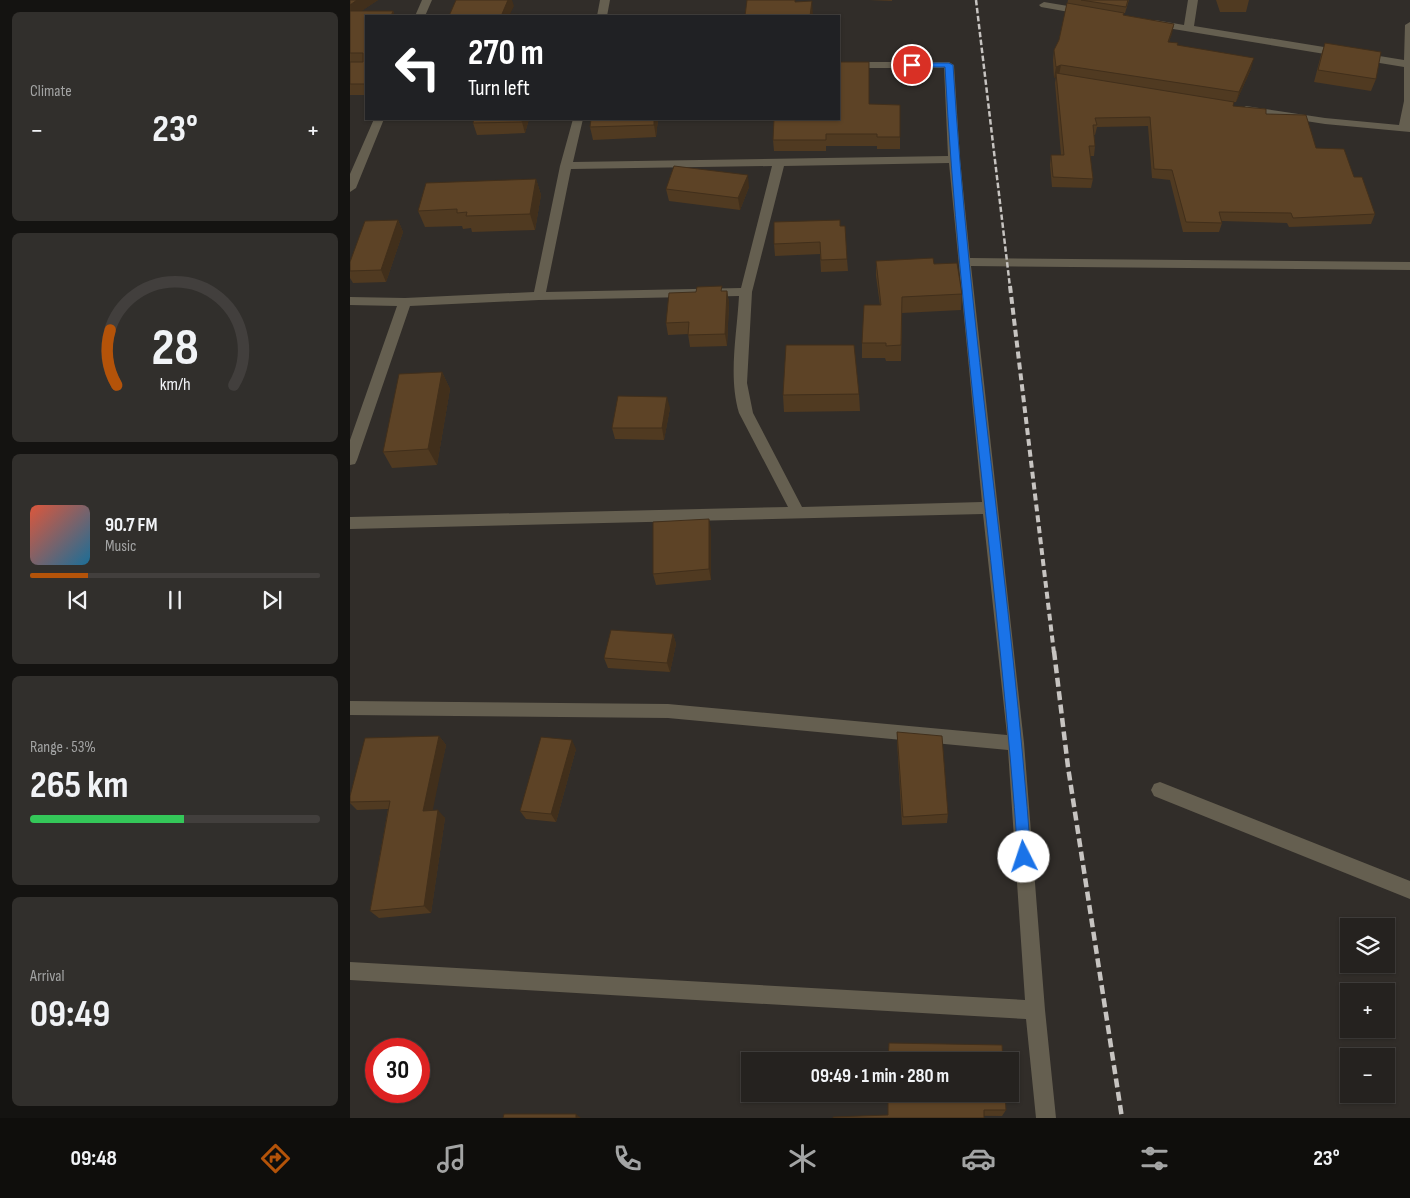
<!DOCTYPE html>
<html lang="en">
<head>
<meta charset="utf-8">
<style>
	body { margin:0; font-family:"Sofia Sans Condensed",sans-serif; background:#312f2c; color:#f1f3f6; height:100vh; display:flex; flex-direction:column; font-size:19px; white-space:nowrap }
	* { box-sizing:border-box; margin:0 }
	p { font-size:16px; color:#a3a4a4 }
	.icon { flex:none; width:28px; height:28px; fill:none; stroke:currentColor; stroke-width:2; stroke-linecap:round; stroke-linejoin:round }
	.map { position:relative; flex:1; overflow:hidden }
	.details { display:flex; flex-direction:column; gap:12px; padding:12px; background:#141311; width:350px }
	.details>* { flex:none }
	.top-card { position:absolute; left:15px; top:15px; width:475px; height:105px; border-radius:0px; box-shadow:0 1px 4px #0004,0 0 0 1px #423f3d; background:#202124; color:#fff; overflow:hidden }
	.tools { position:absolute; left:990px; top:918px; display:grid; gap:10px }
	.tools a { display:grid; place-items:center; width:55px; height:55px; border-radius:0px; background:#25221f; box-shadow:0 1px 4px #0004,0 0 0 1px #423f3d; font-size:25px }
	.speed { position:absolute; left:15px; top:1038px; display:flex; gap:10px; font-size:25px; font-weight:700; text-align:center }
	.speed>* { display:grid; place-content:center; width:65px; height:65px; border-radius:50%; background:#25221f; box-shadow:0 1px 4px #0004,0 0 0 1px #423f3d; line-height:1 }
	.speed .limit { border:8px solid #d22; background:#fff; color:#111 }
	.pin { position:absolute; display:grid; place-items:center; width:42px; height:42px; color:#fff; margin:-21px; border:2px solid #fff; border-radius:50%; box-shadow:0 1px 5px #0007 }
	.me { position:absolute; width:55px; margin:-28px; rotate:356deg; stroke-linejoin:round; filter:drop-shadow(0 0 4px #0008) }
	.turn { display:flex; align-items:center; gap:18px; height:105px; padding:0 20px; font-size:22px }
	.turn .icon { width:65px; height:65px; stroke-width:2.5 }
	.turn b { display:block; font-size:35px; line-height:42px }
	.big { font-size:38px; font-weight:700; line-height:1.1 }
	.details .tile { flex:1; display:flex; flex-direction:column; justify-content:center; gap:8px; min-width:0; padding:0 18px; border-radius:8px; background:#312f2c }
	.details .dial { align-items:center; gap:0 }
	.dial svg { height:130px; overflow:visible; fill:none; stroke:#423f3d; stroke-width:7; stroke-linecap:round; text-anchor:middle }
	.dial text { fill:#f1f3f6; stroke:none }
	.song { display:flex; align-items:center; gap:15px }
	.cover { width:60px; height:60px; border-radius:8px; background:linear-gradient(135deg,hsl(10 70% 55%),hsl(200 70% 35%)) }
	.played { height:5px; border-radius:2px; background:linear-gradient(90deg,#b45309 20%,#423f3d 20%) }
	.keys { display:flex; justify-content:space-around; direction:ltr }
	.heat { display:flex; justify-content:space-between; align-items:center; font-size:28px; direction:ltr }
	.charge { height:8px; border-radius:4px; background:linear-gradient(90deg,#34c759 53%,#423f3d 0) }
	.trip { position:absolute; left:391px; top:1052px; width:278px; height:50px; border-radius:0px; background:#25221f; box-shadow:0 1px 4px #0004,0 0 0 1px #423f3d; font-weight:700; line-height:50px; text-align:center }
	.menu { display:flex; height:80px; justify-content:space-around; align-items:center; background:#0f0e0c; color:#a3a4a4 }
	.menu .icon { width:35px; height:35px }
	.menu .current { color:#b45309 }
	.menu b { font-size:22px; color:#f1f3f6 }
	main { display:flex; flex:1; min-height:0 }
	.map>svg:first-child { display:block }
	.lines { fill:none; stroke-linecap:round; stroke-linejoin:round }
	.street { fill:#655f50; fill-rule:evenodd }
	.rail-far2 { stroke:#c7c4c1; stroke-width:2.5; stroke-dasharray:5.5 2.5; stroke-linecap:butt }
	.rail-far1 { stroke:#c7c4c1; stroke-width:4; stroke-dasharray:7 4; stroke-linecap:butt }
	.rail { stroke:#c7c4c1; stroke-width:4.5; stroke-dasharray:9 4.5; stroke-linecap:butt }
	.wall { fill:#503a21 }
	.shaded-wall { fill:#412f1b }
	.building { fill:#5d4326; stroke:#412f1b }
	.route { fill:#1a73e8; stroke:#114b97 }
</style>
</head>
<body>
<main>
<section class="details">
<div class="tile"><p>Climate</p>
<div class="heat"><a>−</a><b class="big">23°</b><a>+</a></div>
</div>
<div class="tile dial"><svg viewBox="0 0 100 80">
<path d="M14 69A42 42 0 1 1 86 69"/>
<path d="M14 69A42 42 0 0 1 10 35" stroke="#b45309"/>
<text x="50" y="56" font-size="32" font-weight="700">28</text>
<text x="50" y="72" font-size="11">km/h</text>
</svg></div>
<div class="tile">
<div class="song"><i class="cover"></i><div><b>90.7 FM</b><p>Music</p></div></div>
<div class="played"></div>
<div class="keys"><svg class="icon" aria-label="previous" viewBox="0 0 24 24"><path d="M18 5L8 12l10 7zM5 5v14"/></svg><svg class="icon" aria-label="pause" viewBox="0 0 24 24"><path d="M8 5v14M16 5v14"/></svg><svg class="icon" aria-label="next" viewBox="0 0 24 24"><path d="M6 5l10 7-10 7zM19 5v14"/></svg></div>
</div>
<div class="tile"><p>Range · 53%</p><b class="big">265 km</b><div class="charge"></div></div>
<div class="tile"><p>Arrival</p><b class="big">09:49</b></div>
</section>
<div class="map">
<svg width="1060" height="1118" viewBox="0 0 1060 1118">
	<rect width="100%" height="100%" fill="#312d29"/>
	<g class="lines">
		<path class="street" d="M72,0H82L75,16H65Z
			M250,0H260L257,16H247Z
			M838,0H848L844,26L1054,60L1055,25L1060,22V132L975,124L892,111L891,109L896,106L975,118L1049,125L1054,101V67L805,26L800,23L805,20L834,25Z
			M694,2L736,9L741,12L736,15L691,7L689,5Z
			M489,62H599L604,65L610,159L620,258L1060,262V270L621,266L674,743L695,1010L706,1118H686L676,1019L0,980V962L675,1000L658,750L318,718L0,715V701L318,704L657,735L633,514L0,529V517L438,507L389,413C378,376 387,334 389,296L189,300L60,306L7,460L5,464L0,465V440L47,306L0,305V297L55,298L184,292L210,166L223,119H233L223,162L598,156L594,68H489ZM599,163L632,502L452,507L403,413L397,383L402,292L434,166ZM422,166L391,288L196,292L221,169Z
			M24,119H34L6,188L0,192V174Z
			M810,782L1060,881V899L804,796L801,790L804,784Z"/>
		<path class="rail-far2" d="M626,0L660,287"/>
		<path class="rail-far1" d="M660,286L704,653"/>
		<path class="rail" d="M704,651L718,767L772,1118"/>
	</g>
	<path class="wall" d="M0,0H28L11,11H43L45,16H16V95H0Z
		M519,0H542V1Z
		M718,0H779L775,13H774V15L824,24L819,42L901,69L886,102H884L883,106L916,114L966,148L1004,177L1025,214L1021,224L939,227L937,223L872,221V223L869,232H833L820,180L802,178L798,126L747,127L745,135H744L745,146L744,156H740L743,179L741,188L702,187L700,165L701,155H711L705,83L706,77L704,78L703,60L704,50L709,40Z
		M866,0H899L896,12H870Z
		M975,43L1026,79L1021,91L964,82L971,55Z
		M519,104L550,105V149H527V146H476V151H424L423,140Z
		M179,119L175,133L127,135L123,123Z
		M308,119L306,137L243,140L240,127Z
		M186,179L191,195L185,230L122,232L121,228L113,229L112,226L75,227L68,211Z
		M399,187L390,210L319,201L316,189Z
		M48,220L53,232L36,282L3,283L0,278V262Z
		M490,226L497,259L498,271L471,272L470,254L425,256L424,244Z
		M526,261L584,264L612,294L611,310L552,313L551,361H536L535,358H512V343L530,305L526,276Z
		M377,291L379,303L377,346L340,347L338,334L318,335L316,323L346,292Z
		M92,372L100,389L87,465L42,468L33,452Z
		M509,394L510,411L434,412L433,395Z
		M320,408L314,440L265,439L262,428Z
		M361,530V580L306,585L303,574Z
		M323,634L326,644L320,672L258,668L254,658Z
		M547,732L598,814L597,823L552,825L547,741Z
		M89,736L96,745L82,810L95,818L81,913L29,918L20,911L38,809L7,810L0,803V796Z
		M226,749L206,822L176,819L170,811Z
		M538,1094L656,1110L652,1116L538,1115Z"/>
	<path class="shaded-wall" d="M7,0H28L0,19V5Z
		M155,0H162L164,6L159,16L152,14Z
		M462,1L463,16H460Z
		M43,11L45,16H41Z
		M824,24L822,34L815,52L818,42Z
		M904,58L901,69L886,102L889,92Z
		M711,65L709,75L706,73V77L704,78L706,67Z
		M173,119H179L175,133L172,122Z
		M304,119H308L306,137L304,125Z
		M398,175L399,187L390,210L388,198Z
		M186,179L191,195L185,230L180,214Z
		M48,220L53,232L36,282L31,270Z
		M377,291L379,303L377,346L375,334Z
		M92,372L100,389L87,465L78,449Z
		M317,397L320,408L314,440L312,428Z
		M359,519L361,530V580L359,569Z
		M323,634L326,644L320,672L317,663Z
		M89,736L96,745L81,819L73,811Z
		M222,740L226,749L206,822L201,814Z
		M88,810L95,818L81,913L74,906Z
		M226,1114L231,1118H226Z"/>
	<path class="building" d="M0,0H7L0,5Z
		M106,0H158L152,14L221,16H99Z
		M397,0H445V2L462,1L460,16H395Z
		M731,0H778L776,7Z
		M717,3L774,13L773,15L824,24L818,42L828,43L827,45L904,58L889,92L711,65L706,67L704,50L709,40Z
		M0,11H43L41,16H16V84H0V62H13V53H0Z
		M975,43L1031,52L1026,79L968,70Z
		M489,62H519V104L550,105V137H527V134H476V140H423L424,119H489Z
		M706,73L884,102L883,106L916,109V114L956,115L966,148L994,149L1004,177H1012L1025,214L943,218L941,213L869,212L872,223L836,222L822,170L804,169L800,117L745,118L747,125H743L745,146H739L743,179L703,177L701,155H714Z
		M124,119H173L172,122L123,123Z
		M241,119H304V125L240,127Z
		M324,166L398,175L388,198L316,189Z
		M186,179L180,214L116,216L117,212L107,213V209L68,211L76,183Z
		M48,220L31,270L0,271V262L15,221Z
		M490,220V226H495L497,259L471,260L470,242L424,244V222Z
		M583,258L584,264L607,263L612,294L552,297L551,345L536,346V343H512L514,305H531L526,261Z
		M372,286L371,291H377L375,334L338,335L339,322L316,323L319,293L346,292L347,287Z
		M436,345H504L509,394L433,395Z
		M92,372L78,449L33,452L49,374Z
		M268,396L317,397L312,428H262Z
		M359,519V569L303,574V522Z
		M261,630L323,634L317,663L254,658Z
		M547,732L592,736L598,814L553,817Z
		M89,736L73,811L88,810L74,906L20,911L40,801L0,802V796L15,738Z
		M191,737L222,740L201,814L170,811Z
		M539,1043L652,1045L653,1061H538Z
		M538,1094H655L656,1110H634V1118H483V1117L538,1115Z
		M154,1114H226V1118H153Z"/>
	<path class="route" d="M559,63H599L603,65C619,330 662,593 681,857L679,862L674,864L669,862L668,857C650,593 609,331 595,67H562L558,65Z"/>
</svg>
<div class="tools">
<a><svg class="icon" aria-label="layers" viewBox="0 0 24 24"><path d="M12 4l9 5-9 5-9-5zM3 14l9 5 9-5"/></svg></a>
<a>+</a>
<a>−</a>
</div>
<div class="speed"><div class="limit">30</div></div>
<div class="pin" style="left:562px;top:65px;background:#d93025"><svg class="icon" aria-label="arrive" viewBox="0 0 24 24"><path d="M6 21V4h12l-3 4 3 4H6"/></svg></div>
<svg class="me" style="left:674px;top:857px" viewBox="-20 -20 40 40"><circle r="19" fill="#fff"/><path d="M0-13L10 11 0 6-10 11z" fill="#1a73e8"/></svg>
<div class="trip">09:49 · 1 min · 280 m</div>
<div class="top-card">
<div class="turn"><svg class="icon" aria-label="left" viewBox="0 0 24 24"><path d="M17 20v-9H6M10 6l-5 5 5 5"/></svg><div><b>270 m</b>Turn left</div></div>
</div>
</div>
</main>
<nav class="menu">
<b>09:48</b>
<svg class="icon current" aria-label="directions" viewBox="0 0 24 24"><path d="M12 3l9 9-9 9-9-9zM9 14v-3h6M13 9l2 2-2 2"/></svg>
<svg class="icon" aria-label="music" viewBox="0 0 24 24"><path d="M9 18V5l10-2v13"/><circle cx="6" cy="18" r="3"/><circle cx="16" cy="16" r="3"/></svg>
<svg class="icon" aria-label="phone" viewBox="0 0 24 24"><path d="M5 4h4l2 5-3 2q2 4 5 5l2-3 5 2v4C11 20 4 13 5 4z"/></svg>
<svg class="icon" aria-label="climate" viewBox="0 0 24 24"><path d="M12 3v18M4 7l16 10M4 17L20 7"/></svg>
<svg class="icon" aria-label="car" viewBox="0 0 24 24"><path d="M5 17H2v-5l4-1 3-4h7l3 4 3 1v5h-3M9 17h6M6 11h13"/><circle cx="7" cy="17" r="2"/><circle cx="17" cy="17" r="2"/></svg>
<svg class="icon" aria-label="filters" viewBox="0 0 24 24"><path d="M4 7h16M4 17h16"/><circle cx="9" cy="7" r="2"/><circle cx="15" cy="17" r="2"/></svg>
<b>23°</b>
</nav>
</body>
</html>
